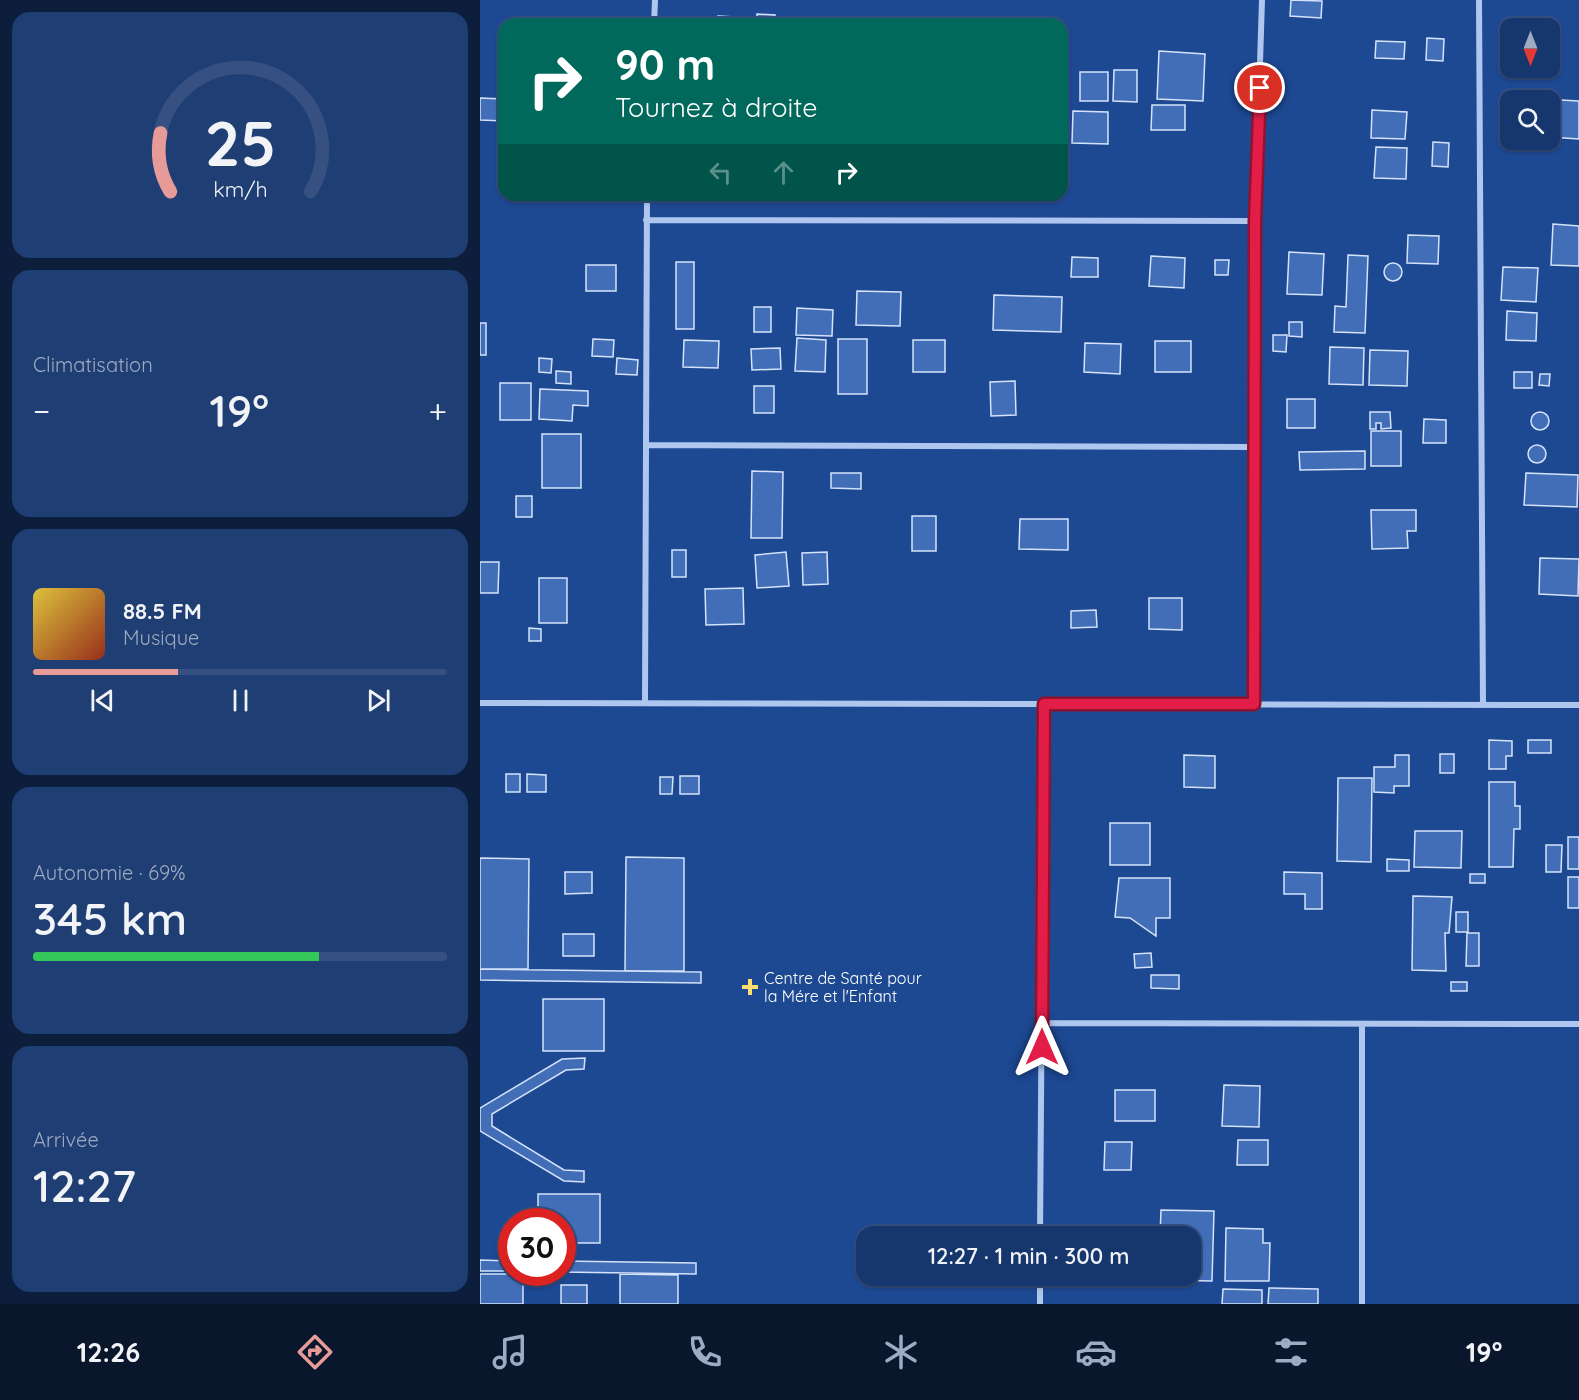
<!DOCTYPE html>
<html lang="fr">
<head>
<meta charset="utf-8">
<style>
	body { margin:0; font-family:Quicksand,sans-serif; background:#1f3e73; color:#f1f3f6; height:100vh; display:flex; flex-direction:column; font-size:22px; white-space:nowrap }
	* { box-sizing:border-box; margin:0 }
	p { font-size:20px; color:#9eabc2 }
	.icon { flex:none; width:33px; height:33px; fill:none; stroke:currentColor; stroke-width:2; stroke-linecap:round; stroke-linejoin:round }
	.map { position:relative; flex:1; overflow:hidden }
	.sheet { display:flex; flex-direction:column; gap:12px; padding:12px; background:#0c1e3c; width:480px }
	.sheet>* { flex:none }
	.hud { position:absolute; left:18px; top:18px; width:570px; height:183px; border-radius:18px; box-shadow:0 2px 4px #0004,0 0 0 2px #355081; background:#00695c; color:#fff; overflow:hidden }
	.needle { width:39px; rotate:180deg }
	.controls { position:absolute; left:1020px; top:18px; display:grid; gap:12px }
	.controls a { display:grid; place-items:center; width:60px; height:60px; border-radius:12px; background:#16366e; box-shadow:0 2px 4px #0004,0 0 0 2px #355081; font-size:30px }
	.speed { position:absolute; left:18px; top:1208px; display:flex; gap:12px; font-size:30px; font-weight:700; text-align:center }
	.speed>* { display:grid; place-content:center; width:78px; height:78px; border-radius:50%; background:#16366e; box-shadow:0 2px 4px #0004,0 0 0 2px #355081; line-height:1 }
	.speed .limit { border:9px solid #d22; background:#fff; color:#111 }
	.pin { position:absolute; display:grid; place-items:center; width:51px; height:51px; color:#fff; margin:-26px; border:3px solid #fff; border-radius:50%; box-shadow:0 2px 6px #0007 }
	.me { position:absolute; width:66px; margin:-33px; rotate:0deg; stroke-linejoin:round; filter:drop-shadow(0 0 4px #0008) }
	.turn { display:flex; align-items:center; gap:21px; height:126px; padding:0 18px; font-size:27px }
	.turn .icon { width:78px; height:78px; stroke-width:2.5 }
	.turn b { display:block; font-size:42px; line-height:51px }
	.lanes { display:flex; align-items:center; height:57px; padding:0 18px; background:#0003; justify-content:center; gap:30px; direction:ltr }
	.lanes .off { opacity:.35 }
	.big { font-size:45px; font-weight:600; line-height:1.1 }
	.sheet .tile { flex:1; display:flex; flex-direction:column; justify-content:center; gap:9px; min-width:0; padding:0 21px; border-radius:18px; background:#1f3e73 }
	.sheet .dial { align-items:center; gap:0 }
	.dial svg { height:156px; overflow:visible; fill:none; stroke:#355081; stroke-width:7; stroke-linecap:round; text-anchor:middle }
	.dial text { fill:#f1f3f6; stroke:none }
	.song { display:flex; align-items:center; gap:18px }
	.cover { width:72px; height:72px; border-radius:9px; background:linear-gradient(135deg,hsl(50 70% 55%),hsl(10 70% 35%)) }
	.played { height:6px; border-radius:3px; background:linear-gradient(90deg,#e69b98 35%,#355081 35%) }
	.keys { display:flex; justify-content:space-around; direction:ltr }
	.heat { display:flex; justify-content:space-between; align-items:center; font-size:33px; direction:ltr }
	.charge { height:9px; border-radius:4px; background:linear-gradient(90deg,#34c759 69%,#355081 0) }
	.trip { position:absolute; left:376px; top:1226px; width:345px; height:60px; border-radius:18px; background:#16366e; box-shadow:0 2px 4px #0004,0 0 0 2px #355081; font-weight:600; line-height:60px; text-align:center }
	.tab-bar { display:flex; height:96px; justify-content:space-around; align-items:center; background:#09162c; color:#9eabc2 }
	.tab-bar .icon { width:42px; height:42px }
	.tab-bar .active { color:#e69b98 }
	.tab-bar b { font-size:27px; color:#f1f3f6 }
	main { display:flex; flex:1; min-height:0 }
	.map>svg:first-child { display:block }
	.building { fill:#426eb8; stroke:#d5e3fa; stroke-width:1.5 }
	.lines { fill:none; stroke-linecap:round; stroke-linejoin:round }
	.minor { stroke:#afc7ee; stroke-width:6 }
	.route-casing { stroke:#92132f; stroke-width:15 }
	.route { stroke:#e11d48; stroke-width:10 }
	.poi-dot { fill:#fdde6e; stroke:#1d4892; stroke-width:2 }
	.labels { text-anchor:middle; dominant-baseline:central; stroke-width:6; stroke-linejoin:round; paint-order:stroke }
	.poi-label { font-size:16px; fill:#fff; stroke:#1d4892; text-anchor:start }
</style>
</head>
<body>
<main>
<section class="sheet">
<div class="tile dial"><svg viewBox="0 0 100 80">
<path d="M14 69A42 42 0 1 1 86 69"/>
<path d="M14 69A42 42 0 0 1 9 39" stroke="#e69b98"/>
<text x="50" y="56" font-size="32" font-weight="700">25</text>
<text x="50" y="72" font-size="11">km/h</text>
</svg></div>
<div class="tile"><p>Climatisation</p>
<div class="heat"><a>−</a><b class="big">19°</b><a>+</a></div>
</div>
<div class="tile">
<div class="song"><i class="cover"></i><div><b>88.5 FM</b><p>Musique</p></div></div>
<div class="played"></div>
<div class="keys"><svg class="icon" aria-label="previous" viewBox="0 0 24 24"><path d="M18 5L8 12l10 7zM5 5v14"/></svg><svg class="icon" aria-label="pause" viewBox="0 0 24 24"><path d="M8 5v14M16 5v14"/></svg><svg class="icon" aria-label="next" viewBox="0 0 24 24"><path d="M6 5l10 7-10 7zM19 5v14"/></svg></div>
</div>
<div class="tile"><p>Autonomie · 69%</p><b class="big">345 km</b><div class="charge"></div></div>
<div class="tile"><p>Arrivée</p><b class="big">12:27</b></div>
</section>
<div class="map">
<svg width="1099" height="1304" viewBox="0 0 1099 1304">
	<rect width="100%" height="100%" fill="#1d4892"/>
	<path class="building" d="M811,0L842,1L841,18L810,16Z
		M277,14L295,15V24H277Z
		M238,16L273,18V24H238Z
		M947,38L964,39L963,61L946,60Z
		M896,41L925,42L924,59L895,58Z
		M679,51L725,54L723,101L677,99Z
		M634,70H657V102L633,101Z
		M600,72H628V101H600Z
		M0,98L24,99V121L0,120Z
		M1062,99L1099,101V139L1070,137V100Z
		M672,105H705V130H671Z
		M582,109H585V146H582Z
		M892,110L927,112L925,139L891,138Z
		M593,111L628,112V144L592,143Z
		M953,142L969,143L968,167L952,166Z
		M896,147L927,148L926,179L894,178Z
		M1073,224L1099,226V266L1071,265Z
		M928,235L959,236L958,264L927,263Z
		M809,252L844,254L842,295L807,294Z
		M868,255L888,256L885,333L854,332L855,306L866,307Z
		M671,256L705,258L704,288L669,286Z
		M592,257L618,258V277H591Z
		M735,260H749L748,275H735Z
		M196,262H214V329H196Z
		M904 272a9 9 0 1 1 18 0a9 9 0 1 1-18 0Z
		M106,265H136V291H106Z
		M1023,267L1058,268L1056,302L1021,300Z
		M377,291L421,292L420,326L376,325Z
		M514,295L582,297L581,332L513,330Z
		M274,307H291V332H274Z
		M317,308L353,310L352,336L316,335Z
		M1027,311L1057,313L1056,341L1026,340Z
		M809,322H822V337L809,336Z
		M0,323H6V355H0Z
		M793,335H807L806,352L793,351Z
		M317,338L346,340L345,372L315,371Z
		M113,339L134,340L133,357L112,356Z
		M358,339H387V394H358Z
		M204,340L239,341L238,368L203,367Z
		M433,340H465V372H433Z
		M675,341H711V372H675Z
		M605,343L641,344L640,374L604,372Z
		M850,347L884,348L883,385L849,384Z
		M300,348L301,369L272,370L271,349Z
		M890,350L928,351L927,386L889,385Z
		M59,358L72,359L71,373L59,372Z
		M137,358L158,360L157,375L136,374Z
		M76,371L91,372V384L76,383Z
		M1034,372H1052V388H1034Z
		M1060,374H1070L1069,386L1059,385Z
		M535,381L536,415L511,416L510,382Z
		M20,383H51V420H20Z
		M274,386H294V413H274Z
		M60,389L108,391V406L93,405L92,421L59,419Z
		M807,399H835V428H807Z
		M1051 421a9 9 0 1 1 18 0a9 9 0 1 1-18 0Z
		M890,412H910L911,428L901,429V423H896V429H890Z
		M944,419L966,420V443H943Z
		M891,431H921V466H891Z
		M62,434H101V488H62Z
		M1048 454a9 9 0 1 1 18 0a9 9 0 1 1-18 0Z
		M885,451V469L820,470L819,452Z
		M272,471L303,472L302,538H271Z
		M351,473H381V489L351,488Z
		M1046,473L1098,475L1097,507L1044,505Z
		M36,496H52V517H36Z
		M891,510H936V531H927L928,548L892,549Z
		M432,516H456V551H432Z
		M540,519H588V550L539,549Z
		M192,550H206V577H192Z
		M306,552L309,586L277,588L275,555Z
		M347,552L348,584L323,585L322,553Z
		M1060,558L1099,559L1098,596L1059,594Z
		M0,562H19L18,593H0Z
		M59,578H87V623H59Z
		M263,588L264,624L226,625L225,589Z
		M669,598H702V630L669,629Z
		M616,610L617,627L591,628V611Z
		M49,628L61,629V641H49Z
		M1009,740L1032,741V756H1026V769H1009Z
		M1048,740H1071V753H1048Z
		M960,754H974V773H960Z
		M704,755L735,756V788L704,787Z
		M915,755H929V786H914V793L894,792V767H915Z
		M26,774H40V792H26Z
		M47,774L66,775V792H47Z
		M200,776H219V794H200Z
		M180,777H193L192,794H180Z
		M858,778H892L891,862L857,861Z
		M1009,782H1035V806H1040V829H1034L1033,867H1009Z
		M630,823H670V865H630Z
		M935,831H982L981,868L934,867Z
		M1088,837H1099V869H1088Z
		M1066,845H1082L1081,872H1066Z
		M146,857L204,858V971H145Z
		M0,858L49,859L48,969H0Z
		M907,859L929,860V871H907Z
		M85,872H112V893L85,894Z
		M804,872L842,873V909H825V894H804Z
		M990,874H1005V883H990Z
		M1088,877H1099V908H1088Z
		M639,878H690V918H676V936L650,918L635,917Z
		M933,896L972,897L969,933H965L966,971L932,970Z
		M976,912H988V932H976Z
		M987,933H999V966H986Z
		M83,934H114V956H83Z
		M671,953L672,967L655,968L654,954Z
		M0,969L221,972V983L0,980Z
		M671,975H699V989L671,988Z
		M971,982H987V991H971Z
		M63,999H124V1051H63Z
		M105,1058L104,1069L86,1070L12,1114V1126L84,1170L104,1171V1182L84,1181L0,1131V1108L82,1059Z
		M744,1085L780,1086L779,1127L742,1126Z
		M635,1090H675V1121H635Z
		M758,1140H788V1165H757Z
		M625,1142H652L651,1170H624Z
		M58,1194H120V1243H82V1221H58Z
		M681,1210L734,1211L732,1281L679,1280V1275H711V1236H680Z
		M746,1228L783,1229V1243H790L789,1281H745Z
		M0,1260L32,1261V1271H0Z
		M82,1261L216,1263V1274L80,1272H82Z
		M0,1274H43V1304H0Z
		M140,1274L198,1275V1304H140Z
		M81,1285H107V1304H81Z
		M789,1288L838,1289V1304H788Z
		M743,1289L782,1290V1304H742Z"/>
	<g class="lines">
		<path class="minor" d="M999,0L1003,705
			M174,24L175,0
			M166,220L775,221
			M166,445L775,447
			M0,703L1099,705
			M165,703L167,195
			M774,704L775,221L782,0
			M562,1023L1099,1024
			M560,1236L564,704
			M560,1304V1275
			M882,1304V1024"/>
	</g>
	<g class="lines">
		<g class="route-casing">
			<path id="route" d="M562,1047L564,704H774L775,221L780,88"/>
		</g>
		<use href="#route" class="route"/>
	</g>
	<path class="poi-dot" d="M267 978h6v6h6v6h-6v6h-6v-6h-6v-6h6z"/>
	<g class="labels">
		<g class="poi-label">
			<text x="284" y="978">Centre de Santé pour<tspan x="284" dy="18">la Mére et l'Enfant</tspan></text>
		</g>
	</g>
</svg>
<div class="controls">
<a><svg class="needle" viewBox="-14 -14 28 28"><path d="M0-13l5 13h-10z" fill="#e53935"/><path d="M0 13l5-13h-10z" fill="#9eabc2"/></svg></a>
<a><svg class="icon" aria-label="search" viewBox="0 0 24 24"><circle cx="10" cy="10" r="6"/><path d="M15 15l6 6"/></svg></a>
</div>
<div class="speed"><div class="limit">30</div></div>
<div class="pin" style="left:780px;top:88px;background:#d93025"><svg class="icon" aria-label="arrive" viewBox="0 0 24 24"><path d="M6 21V4h12l-3 4 3 4H6"/></svg></div>
<svg class="me" style="left:562px;top:1047px" viewBox="-20 -20 40 40"><path d="M0-17L14 15 0 8-14 15z" fill="#e11d48" stroke="#fff" stroke-width="4"/></svg>
<div class="trip">12:27 · 1 min · 300 m</div>
<div class="hud">
<div class="turn"><svg class="icon" aria-label="right" viewBox="0 0 24 24"><path d="M7 20v-9h11M14 6l5 5-5 5"/></svg><div><b>90 m</b>Tournez à droite</div></div>
<div class="lanes"><svg class="icon off" aria-label="left" viewBox="0 0 24 24"><path d="M17 20v-9H6M10 6l-5 5 5 5"/></svg><svg class="icon off" aria-label="ahead" viewBox="0 0 24 24"><path d="M12 20V5M6 11l6-6 6 6"/></svg><svg class="icon" aria-label="right" viewBox="0 0 24 24"><path d="M7 20v-9h11M14 6l5 5-5 5"/></svg></div>
</div>
</div>
</main>
<nav class="tab-bar">
<b>12:26</b>
<svg class="icon active" aria-label="directions" viewBox="0 0 24 24"><path d="M12 3l9 9-9 9-9-9zM9 14v-3h6M13 9l2 2-2 2"/></svg>
<svg class="icon" aria-label="music" viewBox="0 0 24 24"><path d="M9 18V5l10-2v13"/><circle cx="6" cy="18" r="3"/><circle cx="16" cy="16" r="3"/></svg>
<svg class="icon" aria-label="phone" viewBox="0 0 24 24"><path d="M5 4h4l2 5-3 2q2 4 5 5l2-3 5 2v4C11 20 4 13 5 4z"/></svg>
<svg class="icon" aria-label="climate" viewBox="0 0 24 24"><path d="M12 3v18M4 7l16 10M4 17L20 7"/></svg>
<svg class="icon" aria-label="car" viewBox="0 0 24 24"><path d="M5 17H2v-5l4-1 3-4h7l3 4 3 1v5h-3M9 17h6M6 11h13"/><circle cx="7" cy="17" r="2"/><circle cx="17" cy="17" r="2"/></svg>
<svg class="icon" aria-label="filters" viewBox="0 0 24 24"><path d="M4 7h16M4 17h16"/><circle cx="9" cy="7" r="2"/><circle cx="15" cy="17" r="2"/></svg>
<b>19°</b>
</nav>
</body>
</html>
